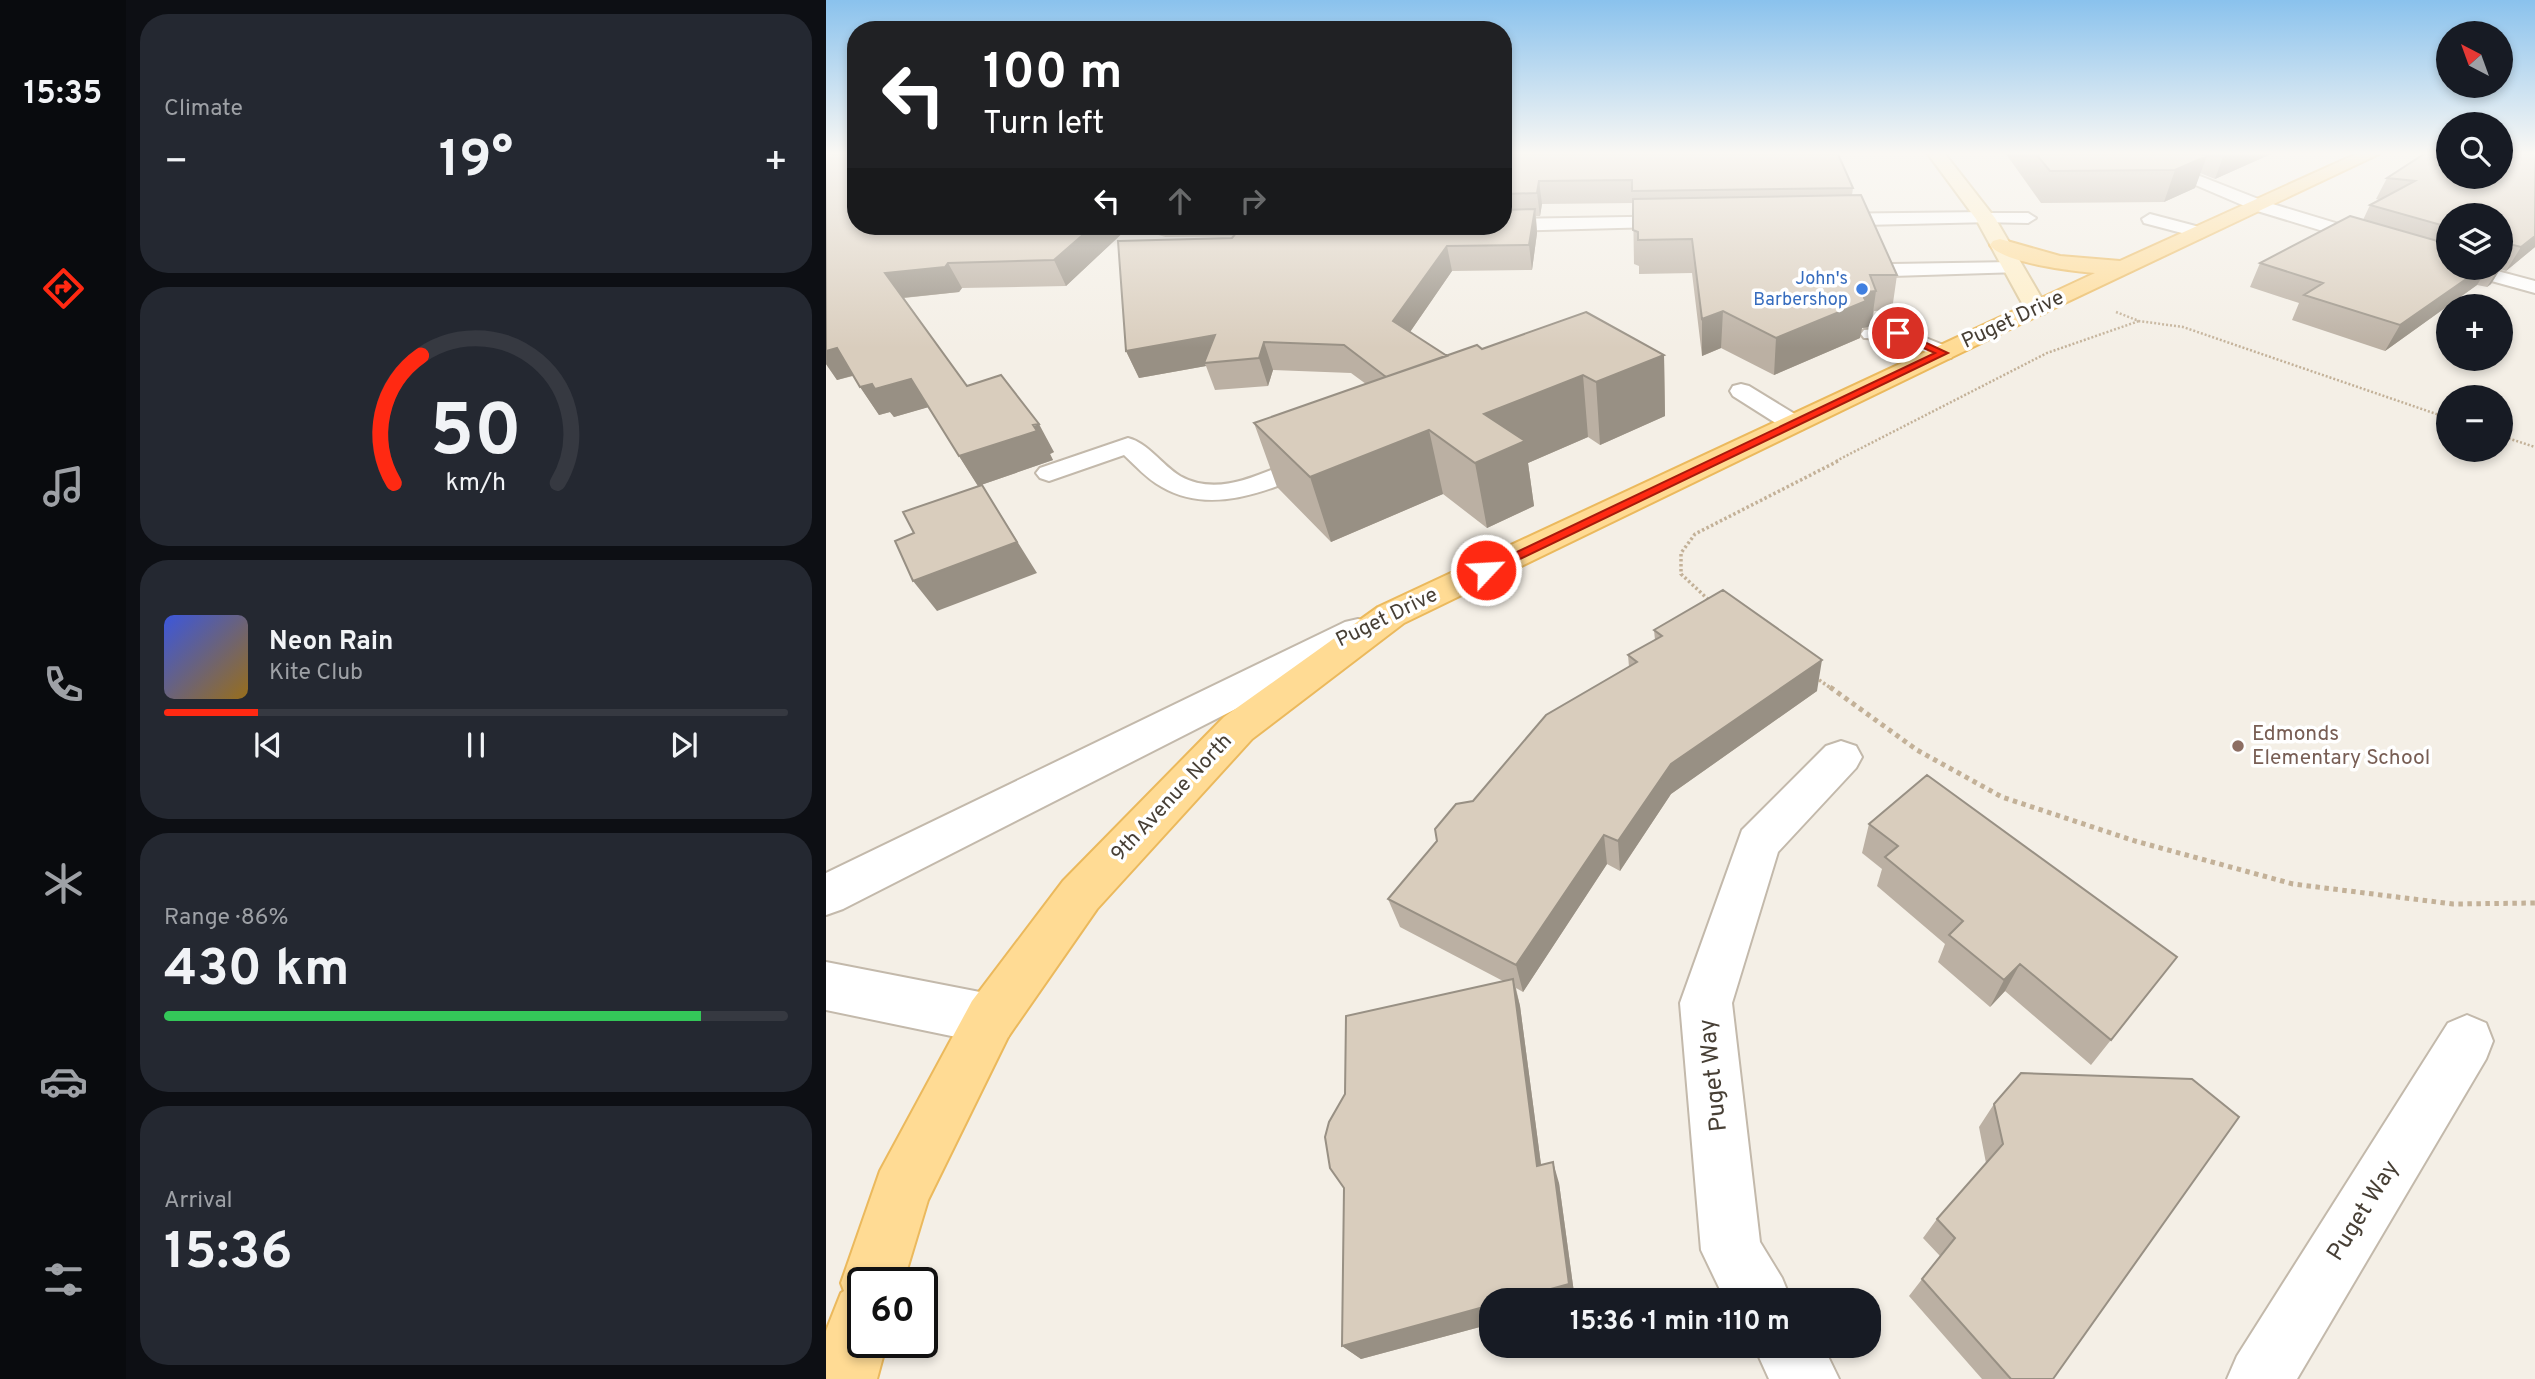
<!DOCTYPE html>
<html lang="en">
<head>
<meta charset="utf-8">
<style>
	body { margin:0; font-family:Overpass,sans-serif; background:#242831; color:#f1f3f6; height:100vh; display:flex; flex-direction:column; font-size:26px; white-space:nowrap }
	* { box-sizing:border-box; margin:0 }
	p { font-size:23px; color:#9ea1a6 }
	.icon { flex:none; width:38px; height:38px; fill:none; stroke:currentColor; stroke-width:2; stroke-linecap:round; stroke-linejoin:round }
	.map { position:relative; flex:1; overflow:hidden }
	.details { display:flex; flex-direction:column; gap:14px; padding:14px; background:#0d0f14; width:700px }
	.details>* { flex:none }
	.banner { position:absolute; left:21px; top:21px; width:665px; height:214px; border-radius:28px; box-shadow:0 4px 10px #0003; background:#202124; color:#fff; overflow:hidden }
	.needle { width:46px; rotate:319deg }
	.buttons { position:absolute; left:1610px; top:21px; display:grid; gap:14px }
	.buttons a { display:grid; place-items:center; width:77px; height:77px; border-radius:50%; background:#171b24; box-shadow:0 4px 10px #0003; font-size:35px }
	.speed { position:absolute; left:21px; top:1267px; display:flex; gap:14px; font-size:35px; font-weight:700; text-align:center }
	.speed>* { display:grid; place-content:center; width:91px; height:91px; border-radius:50%; background:#171b24; box-shadow:0 4px 10px #0003; line-height:1 }
	.speed .limit { border:4px solid #111; border-radius:10px; background:#fff; color:#111 }
	.pin { position:absolute; display:grid; place-items:center; width:60px; height:60px; color:#fff; margin:-30px; border:4px solid #fff; border-radius:50%; box-shadow:0 2px 7px #0007 }
	.me { position:absolute; width:77px; margin:-38px; rotate:65deg; stroke-linejoin:round; filter:drop-shadow(0 0 5px #0008) }
	.turn { display:flex; align-items:center; gap:24px; height:147px; padding:0 21px; font-size:32px }
	.turn .icon { width:91px; height:91px; stroke-width:2.5 }
	.turn b { display:block; font-size:49px; line-height:60px }
	.lanes { display:flex; align-items:center; height:66px; padding:0 21px; background:#0003; justify-content:center; gap:35px; direction:ltr }
	.lanes .off { opacity:.35 }
	.big { font-size:52px; font-weight:700; line-height:1.1 }
	.details .widget { flex:1; display:flex; flex-direction:column; justify-content:center; gap:10px; min-width:0; padding:0 24px; border-radius:28px; background:#242831 }
	.details .dial { align-items:center; gap:0 }
	.dial svg { height:182px; overflow:visible; fill:none; stroke:#363941; stroke-width:7; stroke-linecap:round; text-anchor:middle }
	.dial text { fill:#f1f3f6; stroke:none }
	.song { display:flex; align-items:center; gap:21px }
	.cover { width:84px; height:84px; border-radius:10px; background:linear-gradient(135deg,hsl(230 70% 55%),hsl(40 70% 35%)) }
	.played { height:7px; border-radius:4px; background:linear-gradient(90deg,#ff2912 15%,#363941 15%) }
	.keys { display:flex; justify-content:space-around; direction:ltr }
	.heat { display:flex; justify-content:space-between; align-items:center; font-size:38px; direction:ltr }
	.charge { height:10px; border-radius:5px; background:linear-gradient(90deg,#34c759 86%,#363941 0) }
	.trip { position:absolute; left:653px; top:1288px; width:402px; height:70px; border-radius:28px; background:#171b24; box-shadow:0 4px 10px #0003; font-weight:700; line-height:70px; text-align:center }
	main { display:flex; flex:1; min-height:0 }
	.tab-bar { display:flex; flex-direction:column; width:126px; justify-content:space-around; align-items:center; background:#090b0e; color:#9ea1a6 }
	.tab-bar .icon { width:49px; height:49px }
	.tab-bar .active { color:#ff2912 }
	.tab-bar b { font-size:32px; color:#f1f3f6 }
	.map>svg:first-child { display:block }
	.lines { fill:none; stroke-linecap:round; stroke-linejoin:round }
	.lane-casing { stroke:#c3b9ab; stroke-width:4 }
	.street-casing { stroke:#c3b9ab; stroke-width:4 }
	.secondary-casing { stroke:#dac494; stroke-width:4 }
	.primary-casing { stroke:#ebb95d; stroke-width:4 }
	.path-far2 { stroke:#c3b198; stroke-width:2.5; stroke-dasharray:2 2; stroke-linecap:butt }
	.path-far1 { stroke:#c3b198; stroke-width:3.5; stroke-dasharray:2.5 2.5; stroke-linecap:butt }
	.path { stroke:#c3b198; stroke-width:5; stroke-dasharray:4.5 4.5; stroke-linecap:butt }
	.lane { fill:#fff; fill-rule:evenodd }
	.street { fill:#fff; fill-rule:evenodd }
	.secondary { fill:#ffeec5; fill-rule:evenodd }
	.primary { fill:#ffdb94; fill-rule:evenodd }
	.wall { fill:#bbb0a3; fill-rule:evenodd }
	.shaded-wall { fill:#989084 }
	.building { fill:#d9cdbd; stroke:#989084; stroke-width:2 }
	.route { fill:#ff2912; stroke:#a61b0c; stroke-width:2 }
	.shop-dot { fill:#3f7fe0; stroke:#fff; stroke-width:2.5 }
	.education-dot { fill:#8d6e63; stroke:#fff; stroke-width:2.5 }
	.labels { text-anchor:middle; dominant-baseline:central; stroke-width:7; stroke-linejoin:round; paint-order:stroke }
	.far-shop-label { font-size:18px; fill:#366cbe; stroke:#fff; text-anchor:end }
	.street-label { font-size:21px; fill:#473f35; stroke:#fff }
	.education-label { font-size:21px; fill:#785e54; stroke:#fff; text-anchor:start }
	.near-street-label { font-size:24px; fill:#473f35; stroke:#fff }
</style>
</head>
<body>
<main>
<nav class="tab-bar">
<b>15:35</b>
<svg class="icon active" aria-label="directions" viewBox="0 0 24 24"><path d="M12 3l9 9-9 9-9-9zM9 14v-3h6M13 9l2 2-2 2"/></svg>
<svg class="icon" aria-label="music" viewBox="0 0 24 24"><path d="M9 18V5l10-2v13"/><circle cx="6" cy="18" r="3"/><circle cx="16" cy="16" r="3"/></svg>
<svg class="icon" aria-label="phone" viewBox="0 0 24 24"><path d="M5 4h4l2 5-3 2q2 4 5 5l2-3 5 2v4C11 20 4 13 5 4z"/></svg>
<svg class="icon" aria-label="climate" viewBox="0 0 24 24"><path d="M12 3v18M4 7l16 10M4 17L20 7"/></svg>
<svg class="icon" aria-label="car" viewBox="0 0 24 24"><path d="M5 17H2v-5l4-1 3-4h7l3 4 3 1v5h-3M9 17h6M6 11h13"/><circle cx="7" cy="17" r="2"/><circle cx="17" cy="17" r="2"/></svg>
<svg class="icon" aria-label="filters" viewBox="0 0 24 24"><path d="M4 7h16M4 17h16"/><circle cx="9" cy="7" r="2"/><circle cx="15" cy="17" r="2"/></svg>
</nav>
<section class="details">
<div class="widget"><p>Climate</p>
<div class="heat"><a>−</a><b class="big">19°</b><a>+</a></div>
</div>
<div class="widget dial"><svg viewBox="0 0 100 80">
<path d="M14 69A42 42 0 1 1 86 69"/>
<path d="M14 69A42 42 0 0 1 26 13" stroke="#ff2912"/>
<text x="50" y="56" font-size="32" font-weight="700">50</text>
<text x="50" y="72" font-size="11">km/h</text>
</svg></div>
<div class="widget">
<div class="song"><i class="cover"></i><div><b>Neon Rain</b><p>Kite Club</p></div></div>
<div class="played"></div>
<div class="keys"><svg class="icon" aria-label="previous" viewBox="0 0 24 24"><path d="M18 5L8 12l10 7zM5 5v14"/></svg><svg class="icon" aria-label="pause" viewBox="0 0 24 24"><path d="M8 5v14M16 5v14"/></svg><svg class="icon" aria-label="next" viewBox="0 0 24 24"><path d="M6 5l10 7-10 7zM19 5v14"/></svg></div>
</div>
<div class="widget"><p>Range · 86%</p><b class="big">430 km</b><div class="charge"></div></div>
<div class="widget"><p>Arrival</p><b class="big">15:36</b></div>
</section>
<div class="map">
<svg width="1709" height="1379" viewBox="0 0 1709 1379">
	<rect width="100%" height="100%" fill="#f4efe6"/>
	<g class="lines">
		<g class="lane-casing">
			<path id="lane" d="M1297,154H1318L1440,202L1622,257V268H1625L1615,267L1428,210Z
				M1159,213H1202L1210,218L1202,223L1153,222L1151,218L1153,214Z
				M1324,214L1381,229L1384,233L1375,238L1318,223L1316,219Z
				M1187,262L1196,268L1194,272L1066,276L1057,270L1066,264Z
				M1631,268H1660L1709,281V293L1633,272Z
				M1072,327L1125,348L1128,353L1125,358L1117,359L1069,339L1038,338L1035,334L1038,330Z
				M915,384L923,386L977,419L980,424L977,429L968,431L959,429L907,396L904,391L907,386Z
				M302,438C322,443 336,465 354,476C399,501 446,465 489,454L498,457L502,462L498,467C448,488 388,517 336,487C321,479 310,466 298,455L223,481L214,478L210,473L214,468Z"/>
		</g>
		<g class="street-casing">
			<path id="street" d="M1159,212L1169,218L1166,222L994,226L984,220L994,214Z
				M861,216L868,218L871,222L868,226L677,231L668,226H677V219Z
				M332,226H475L477,228L474,232L467,234L340,235L333,233L330,229Z
				M532,619L545,622L550,631L545,640L17,909L0,915V873L519,622Z
				M1015,741L1030,746L1036,757L1030,768L952,852L906,1003L934,1242L956,1278L965,1300H899L875,1250L854,1003L916,830L1000,746Z
				M0,962L164,994L182,1001L190,1019L182,1037L164,1044L0,1010Z
				M1641,1015L1660,1023L1667,1041L1660,1059L1471,1379H1401L1411,1356L1622,1023Z
				M928,1346H997L1013,1379H943Z"/>
		</g>
		<g class="secondary-casing">
			<path id="secondary" d="M1102,154H1119L1169,218L1222,309L1218,314H1202L1150,219Z"/>
		</g>
		<g class="primary-casing">
			<path id="primary" d="M1530,154H1553L1186,328L578,623L426,739L271,909L182,1037L102,1200L77,1283H37V1342H61L51,1379H0V1331L15,1293L18,1291L15,1283L54,1171L146,1001L237,881L398,717L552,607L1269,273C1246,271 1177,263 1164,245L1167,241L1174,239L1234,256L1294,261Z"/>
		</g>
		<path class="path-far2" d="M1290,312L1313,321L1357,327L1622,418
			M1675,436L1709,447
			M1010,461L1221,353L1313,321"/>
		<path class="path-far1" d="M886,603L855,574V553L869,534L1014,460
			M989,677L1006,689"/>
		<path class="path" d="M1004,687L1091,750L1176,797L1309,841L1467,884L1627,904L1709,903"/>
		<use href="#lane" class="lane"/>
		<use href="#street" class="street"/>
		<use href="#secondary" class="secondary"/>
		<use href="#primary" class="primary"/>
	</g>
	<path class="wall" d="M0,154L30,226H304L240,286L136,288L133,292L78,298L141,386L228,452L224,454L227,460L152,486L102,407L68,417L64,412L53,415L27,376L11,380L0,364Z
		M677,154L1027,188L1026,195L1071,275L1066,310L1048,311L1045,327L1036,328L1034,338L948,375L895,348L876,356L866,273L813,274V266L808,264L807,203L716,204L714,216H710L711,233L706,270L626,271L584,332L621,356L656,349L838,355L839,416L774,445L762,437L702,463L708,506L661,528L617,494L505,542L451,487L428,423L540,384L525,373L447,370L442,386L389,390L380,366L313,378L300,351L406,238L677,226Z
		M1180,154H1445L1389,179L1374,173L1369,188L1338,202L1215,203Z
		M1709,154V247L1680,271L1674,269L1665,284L1661,287L1651,285L1559,351L1466,320L1473,303L1424,287L1434,263L1537,220L1544,205L1554,200L1550,199L1561,178ZM1622,215H1675V268H1622Z
		M828,630L991,691L845,794L794,871L781,864L697,992L690,988L694,1006L715,1165L733,1183L749,1300H665V1324L535,1359L516,1346L518,1188L677,981L574,927L562,899L647,801L803,667L802,655L829,640Z
		M1043,824L1351,957L1265,1065L1179,991L1164,1007L1112,962L1119,944L1051,886L1056,869L1036,853Z
		M1168,1104L1227,1379H1156L1083,1296L1114,1256L1097,1238L1111,1219L1160,1163L1153,1127Z"/>
	<path class="shaded-wall" d="M1398,154H1445L1389,179Z
		M1381,156L1369,188L1338,202L1349,170Z
		M713,181L716,204L714,216L711,193Z
		M709,209L711,233L706,270L703,245Z
		M267,226H304L240,286L228,260Z
		M1709,236V247L1680,271L1695,247Z
		M621,246L626,271L573,348L567,321Z
		M122,263L136,288L133,292L75,298L59,273Z
		M1656,268H1662L1651,285L1559,351L1574,325Z
		M1673,268H1675L1665,284L1661,287Z
		M1050,291L1045,327L1036,328L1034,338L948,375L950,338L1041,292Z
		M897,311L895,348L876,356V319Z
		M389,335L378,363L380,366L313,378L300,351Z
		M438,342L447,370L442,386L433,358Z
		M11,348L29,375L11,380L0,364V351Z
		M838,355L839,416L774,445L770,382Z
		M757,375L762,437L702,463L708,506L661,528L649,463L658,414Z
		M85,379L103,407L68,417L64,412L53,415L34,387L46,384Z
		M213,424L228,452L224,454L227,460L152,486L133,456Z
		M603,430L617,494L505,542L484,477Z
		M156,485L211,573L111,611L87,581Z
		M996,660L991,691L845,794L794,871L792,841L845,764Z
		M778,835L781,864L697,992L690,965Z
		M1194,964L1179,991L1164,1007L1178,980Z
		M687,979L694,1006L718,1187L711,1166Z
		M727,1162L733,1183L749,1300H684Z
		M665,1305V1324L535,1359L516,1346Z"/>
	<path class="building" d="M0,154H30V226H267L228,260L122,263L119,267L59,273L141,386L175,375L213,424L207,425L211,431L133,456L85,379L49,389L46,384L34,387L11,348L0,351Z
		M677,154H1012L1027,188L806,191V180L713,181L711,193L677,194Z
		M1210,154H1376L1381,156L1349,170L1224,171Z
		M1598,154H1622V177H1675V154H1709V236L1695,247L1675,242V215H1622V227L1544,205L1589,181L1561,178Z
		M1035,195L1071,275H1044L1050,291L1041,292L1038,298L1040,301L950,338L897,311L876,319L866,239L812,240V232L807,230V199Z
		M709,209L703,245L621,246L567,321L621,356L560,377L518,345L438,342L433,358L378,363L389,335L300,351L292,241L406,238L416,226H677V210Z
		M1524,216L1622,244V268H1656L1574,325L1478,295L1497,283L1434,263Z
		M760,312L838,355L770,382L757,375L658,414L699,441L649,463L603,430L484,477L428,423L651,345L656,349Z
		M156,485L191,542L87,581L69,541L88,533L77,512Z
		M897,590L996,660L845,764L792,841L778,835L690,965L562,899L611,841L609,829L630,804L647,801L720,715L811,662L802,655L836,636L828,630Z
		M1101,775L1351,957L1285,1040L1194,964L1178,980L1123,935L1137,921L1059,857L1072,846L1043,824Z
		M687,979L711,1166L727,1162L743,1284L684,1300H665V1305L516,1346L518,1188L504,1168L499,1137L503,1122L519,1094L520,1016Z
		M1195,1073L1366,1079L1413,1117L1227,1379H1185L1096,1279L1129,1238L1111,1219L1177,1144L1168,1104Z"/>
	<linearGradient id="sky" x2="0" y2="1"><stop stop-color="#8ac2ed"/><stop offset="0.44" stop-color="#faf8f4"/><stop offset="1" stop-color="#faf8f4" stop-opacity="0"/></linearGradient>
	<rect width="1709" height="348" fill="url(#sky)"/>
	<path class="route" d="M1068,331H1075L1122,353L665,573L660,574L653,570L1109,353L1068,335Z"/>
	<circle class="shop-dot" cx="1036" cy="289" r="7"/>
	<circle class="education-dot" cx="1412" cy="746" r="7"/>
	<g class="labels">
		<g class="far-shop-label">
			<text x="1022" y="279">John's<tspan x="1022" dy="21">Barbershop</tspan></text>
		</g>
		<g class="street-label">
			<text transform="translate(1187 320) rotate(-25)">Puget Drive</text>
			<text transform="translate(561 618) rotate(-26)">Puget Drive</text>
			<text transform="translate(346 798) rotate(-47)">9th Avenue North</text>
		</g>
		<g class="education-label">
			<text x="1426" y="734">Edmonds<tspan x="1426" dy="24">Elementary School</tspan></text>
		</g>
		<g class="near-street-label">
			<text transform="translate(888 1075) rotate(-96)">Puget Way</text>
			<text transform="translate(1538 1211) rotate(-58)">Puget Way</text>
		</g>
	</g>
</svg>
<div class="buttons">
<a><svg class="needle" viewBox="-14 -14 28 28"><path d="M0-13l5 13h-10z" fill="#e53935"/><path d="M0 13l5-13h-10z" fill="#9ea1a6"/></svg></a>
<a><svg class="icon" aria-label="search" viewBox="0 0 24 24"><circle cx="10" cy="10" r="6"/><path d="M15 15l6 6"/></svg></a>
<a><svg class="icon" aria-label="layers" viewBox="0 0 24 24"><path d="M12 4l9 5-9 5-9-5zM3 14l9 5 9-5"/></svg></a>
<a>+</a>
<a>−</a>
</div>
<div class="speed"><div class="limit">60</div></div>
<div class="pin" style="left:1072px;top:333px;background:#d93025"><svg class="icon" aria-label="arrive" viewBox="0 0 24 24"><path d="M6 21V4h12l-3 4 3 4H6"/></svg></div>
<svg class="me" style="left:660px;top:570px" viewBox="-20 -20 40 40"><circle r="17" fill="#ff2912" stroke="#fff" stroke-width="3"/><path d="M0-11L8 9 0 5-8 9z" fill="#fff"/></svg>
<div class="trip">15:36 · 1 min · 110 m</div>
<div class="banner">
<div class="turn"><svg class="icon" aria-label="left" viewBox="0 0 24 24"><path d="M17 20v-9H6M10 6l-5 5 5 5"/></svg><div><b>100 m</b>Turn left</div></div>
<div class="lanes"><svg class="icon" aria-label="left" viewBox="0 0 24 24"><path d="M17 20v-9H6M10 6l-5 5 5 5"/></svg><svg class="icon off" aria-label="ahead" viewBox="0 0 24 24"><path d="M12 20V5M6 11l6-6 6 6"/></svg><svg class="icon off" aria-label="right" viewBox="0 0 24 24"><path d="M7 20v-9h11M14 6l5 5-5 5"/></svg></div>
</div>
</div>
</main>
</body>
</html>
